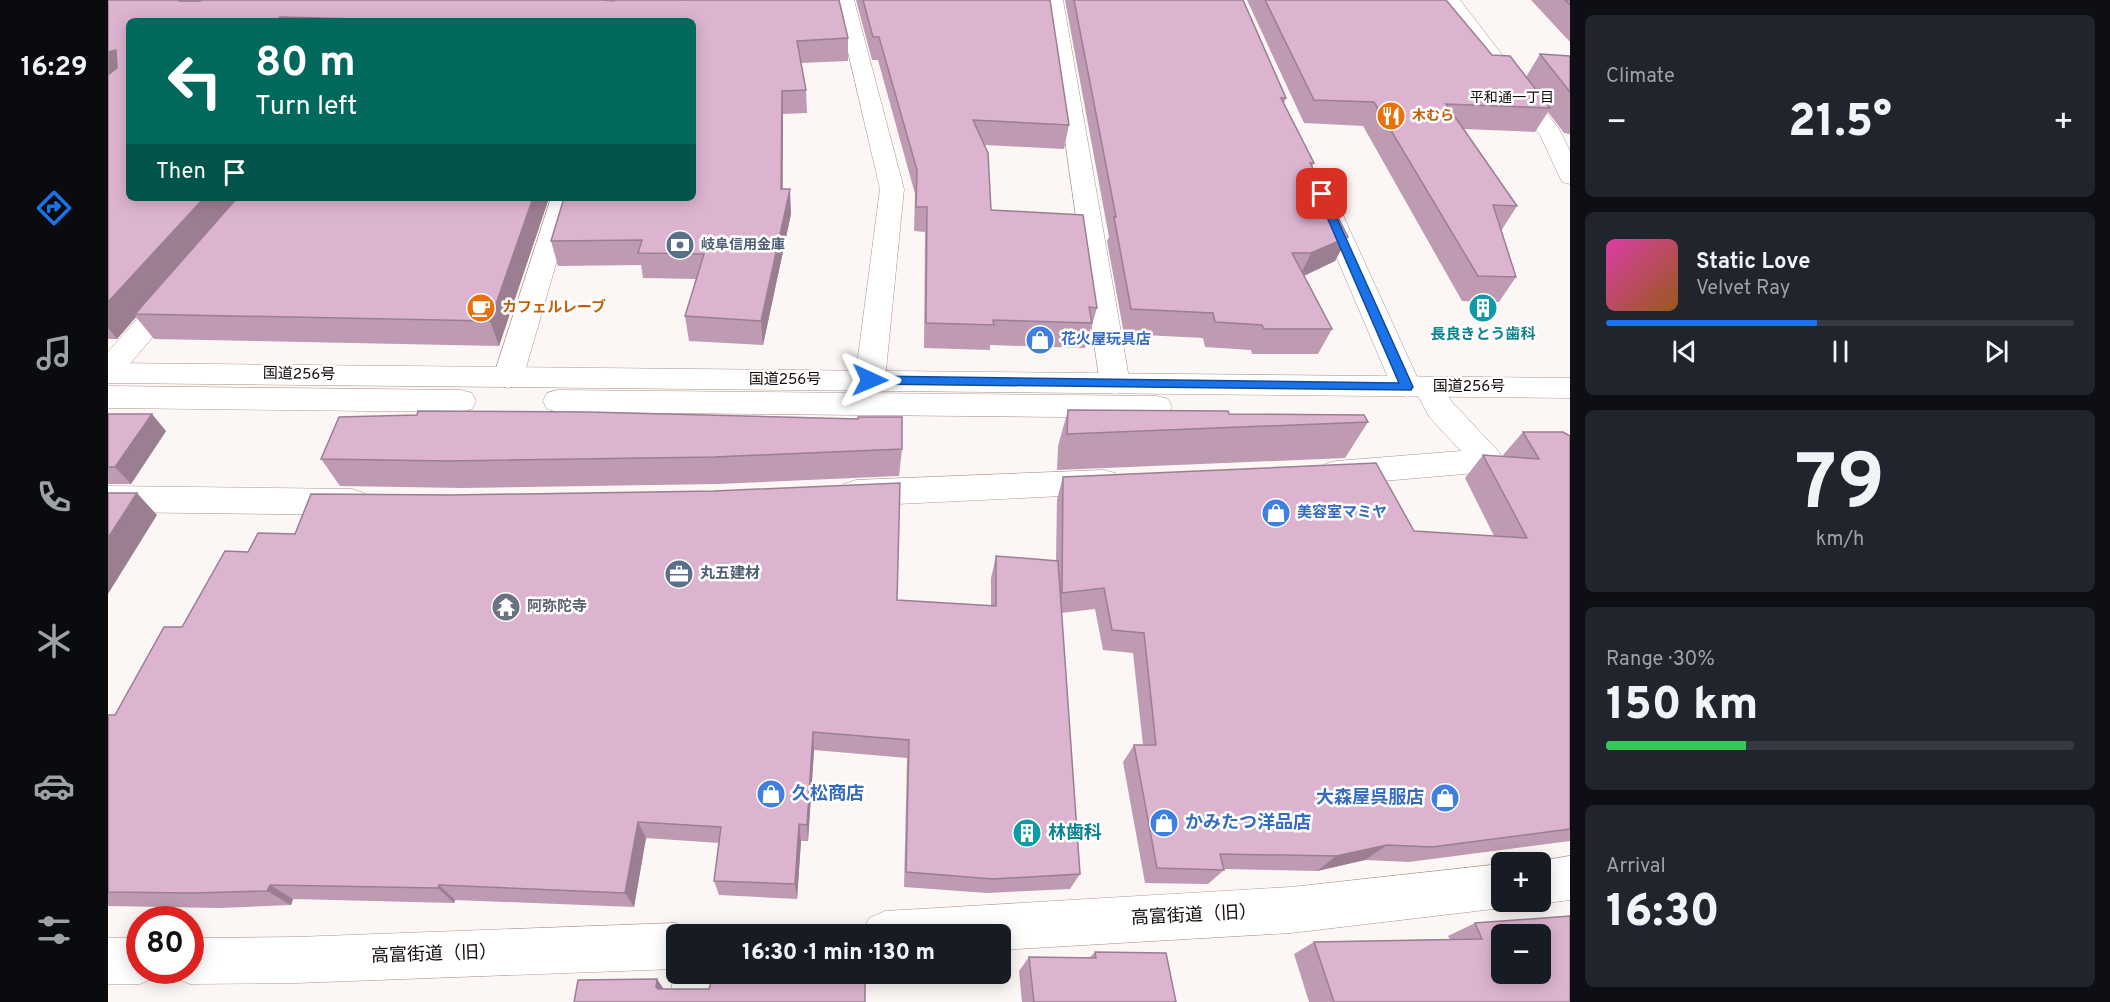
<!DOCTYPE html>
<html lang="en">
<head>
<meta charset="utf-8">
<style>
	body { margin:0; font-family:Overpass,"Noto Sans JP",sans-serif; background:#20242c; color:#f1f3f6; height:100vh; display:flex; flex-direction:column; font-size:22px; white-space:nowrap }
	* { box-sizing:border-box; margin:0 }
	p { font-size:20px; color:#9ea1a6 }
	.icon { flex:none; width:33px; height:33px; fill:none; stroke:currentColor; stroke-width:2; stroke-linecap:round; stroke-linejoin:round }
	.map { position:relative; flex:1; overflow:hidden }
	.details { display:flex; flex-direction:column; gap:15px; padding:15px; background:#0d0f14; width:540px }
	.details>* { flex:none }
	.hud { position:absolute; left:18px; top:18px; width:570px; height:183px; border-radius:9px; box-shadow:0 3px 15px #0003; background:#00695c; color:#fff; overflow:hidden }
	.tools { position:absolute; left:1383px; top:852px; display:grid; gap:12px }
	.tools a { display:grid; place-items:center; width:60px; height:60px; border-radius:9px; background:#171b24; box-shadow:0 3px 15px #0003; font-size:30px }
	.speed { position:absolute; left:18px; top:906px; display:flex; gap:12px; font-size:30px; font-weight:700; text-align:center }
	.speed>* { display:grid; place-content:center; width:78px; height:78px; border-radius:50%; background:#171b24; box-shadow:0 3px 15px #0003; line-height:1 }
	.speed .limit { border:9px solid #d22; background:#fff; color:#111 }
	.pin { position:absolute; display:grid; place-items:center; width:51px; height:51px; color:#fff; margin:-26px; border-radius:12px; box-shadow:0 3px 9px #0006 }
	.me { position:absolute; width:66px; margin:-33px; rotate:91deg; stroke-linejoin:round; filter:drop-shadow(0 0 4px #0008) }
	.turn { display:flex; align-items:center; gap:21px; height:126px; padding:0 30px; font-size:27px }
	.turn .icon { width:78px; height:78px; stroke-width:2.5 }
	.turn b { display:block; font-size:42px; line-height:51px }
	.then { display:flex; align-items:center; height:57px; padding:0 30px; background:#0003; gap:12px; font-size:22px }
	.big { font-size:45px; font-weight:800; line-height:1.1 }
	.details .card { flex:1; display:flex; flex-direction:column; justify-content:center; gap:9px; min-width:0; padding:0 21px; border-radius:9px; background:#20242c }
	.details .dial { align-items:center; gap:0 }
	.dial b { font-size:78px; line-height:1 }
	.song { display:flex; align-items:center; gap:18px }
	.cover { width:72px; height:72px; border-radius:9px; background:linear-gradient(135deg,hsl(320 70% 55%),hsl(30 70% 35%)) }
	.played { height:6px; border-radius:3px; background:linear-gradient(90deg,#1a73e8 45%,#363941 45%) }
	.keys { display:flex; justify-content:space-around; direction:ltr }
	.heat { display:flex; justify-content:space-between; align-items:center; font-size:33px; direction:ltr }
	.charge { height:9px; border-radius:4px; background:linear-gradient(90deg,#34c759 30%,#363941 0) }
	.trip { position:absolute; left:558px; top:924px; width:345px; height:60px; border-radius:9px; background:#171b24; box-shadow:0 3px 15px #0003; font-weight:800; line-height:60px; text-align:center }
	main { display:flex; flex:1; min-height:0 }
	.dock { display:flex; flex-direction:column; width:108px; justify-content:space-around; align-items:center; background:#090b0e; color:#9ea1a6 }
	.dock .icon { width:42px; height:42px }
	.dock .active { color:#1a73e8 }
	.dock b { font-size:27px; color:#f1f3f6 }
	.map>svg:first-child { display:block }
	.lines { fill:none; stroke-linecap:round; stroke-linejoin:round }
	.minor-casing { stroke:#a9958a; stroke-width:1 }
	.major-casing { stroke:#a9958a; stroke-width:1 }
	.highway-casing { stroke:#a9958a; stroke-width:1 }
	.minor { fill:#fff; fill-rule:evenodd }
	.major { fill:#fff; fill-rule:evenodd }
	.highway { fill:#fff; fill-rule:evenodd }
	.wall { fill:#be9bb3 }
	.shaded-wall { fill:#9b7e92 }
	.building { fill:#ddb4d0; stroke:#9b7e92; stroke-width:1.5; fill-rule:evenodd }
	.route { fill:#1a73e8; stroke:#114b97; stroke-width:1.5 }
	.labels { text-anchor:middle; dominant-baseline:central; stroke-width:5; stroke-linejoin:round; paint-order:stroke }
	.far-neighbourhood-label { font-size:14px; fill:#110a07; stroke:#fff }
	.far-food-label { font-size:14px; font-weight:bold; fill:#c56008; stroke:#fff; text-anchor:start }
	.far-service-label { font-size:14px; font-weight:bold; fill:#4e5e75; stroke:#fff; text-anchor:start }
	.food-label { font-size:15px; font-weight:bold; fill:#c56008; stroke:#fff; text-anchor:start }
	.culture-label { font-size:15px; font-weight:bold; fill:#0d838f; stroke:#fff }
	.shop-label { font-size:15px; font-weight:bold; fill:#366cbe; stroke:#fff; text-anchor:start }
	.street-label { font-size:15px; fill:#110a07; stroke:#fff }
	.service-label { font-size:15px; font-weight:bold; fill:#4e5e75; stroke:#fff; text-anchor:start }
	.worship-label { font-size:15px; font-weight:bold; fill:#5b616d; stroke:#fff; text-anchor:start }
	.near-shop-label { font-size:18px; font-weight:bold; fill:#366cbe; stroke:#fff; text-anchor:start }
	.near-culture-label { font-size:18px; font-weight:bold; fill:#0d838f; stroke:#fff; text-anchor:start }
	.near-street-label { font-size:18px; fill:#110a07; stroke:#fff }
</style>
</head>
<body>
<main>
<nav class="dock">
<b>16:29</b>
<svg class="icon active" aria-label="directions" viewBox="0 0 24 24"><path d="M12 3l9 9-9 9-9-9zM9 14v-3h6M13 9l2 2-2 2"/></svg>
<svg class="icon" aria-label="music" viewBox="0 0 24 24"><path d="M9 18V5l10-2v13"/><circle cx="6" cy="18" r="3"/><circle cx="16" cy="16" r="3"/></svg>
<svg class="icon" aria-label="phone" viewBox="0 0 24 24"><path d="M5 4h4l2 5-3 2q2 4 5 5l2-3 5 2v4C11 20 4 13 5 4z"/></svg>
<svg class="icon" aria-label="climate" viewBox="0 0 24 24"><path d="M12 3v18M4 7l16 10M4 17L20 7"/></svg>
<svg class="icon" aria-label="car" viewBox="0 0 24 24"><path d="M5 17H2v-5l4-1 3-4h7l3 4 3 1v5h-3M9 17h6M6 11h13"/><circle cx="7" cy="17" r="2"/><circle cx="17" cy="17" r="2"/></svg>
<svg class="icon" aria-label="filters" viewBox="0 0 24 24"><path d="M4 7h16M4 17h16"/><circle cx="9" cy="7" r="2"/><circle cx="15" cy="17" r="2"/></svg>
</nav>
<div class="map">
<svg width="1462" height="1002" viewBox="0 0 1462 1002">
	<rect width="100%" height="100%" fill="#fcf7f5"/>
	<g class="lines">
		<g class="minor-casing">
			<path id="minor" d="M728,0H746L796,189L777,380L772,387L762,390L752,387L747,380L772,189Z
				M937,0H955L1022,384L1017,391L1007,394L997,391L992,384Z
				M1217,195L1226,197L1229,202L1310,379L1320,377L1330,380L1344,402L1391,452L1396,460L1391,468L1380,472L1228,485L1217,482L1212,473L1217,464L1228,461L1353,451L1322,418L1309,394L1299,397L1289,394L1284,387L1205,202L1208,197Z
				M443,198H467L415,378L410,385L400,388L390,385L385,378Z
				M65,286L75,289L78,295L75,301L10,378L0,381V352L55,289Z
				M996,470L1007,473L1012,482L1007,491L996,494L748,506L736,502L732,493L736,484L748,480Z
				M0,486L244,489L256,493L261,502L256,511L244,515L0,512Z
				M1462,856V900L1432,904L1426,902H1432V862H1426Z
				M1394,864V902H1410L1394,908L1183,933L892,950V934H754L761,918L777,911L1183,887Z
				M568,923L584,930L586,934H568V974H611L609,1002H561L567,969L188,983L82,984L66,977L63,970H82V938L188,937Z
				M0,938H32V970H51L48,977L32,984H0Z"/>
		</g>
		<g class="major-casing">
			<path id="major" d="M1334,0H1352L1451,129L1462,151V184L1454,182L1432,135Z"/>
		</g>
		<g class="highway-casing">
			<path id="highway" d="M0,363L1462,378V398L0,383Z
				M0,386L353,390L364,393L368,401L364,409L353,412L0,408Z
				M450,390L1049,396L1060,399L1064,407L1060,415L1049,418L450,412L439,409L435,401L439,393Z"/>
		</g>
		<use href="#minor" class="minor"/>
		<use href="#major" class="major"/>
		<use href="#highway" class="highway"/>
	</g>
	<path class="wall" d="M0,0L501,1L740,38V61L693,63L698,90L699,113L675,114V189L683,214L655,345L581,341L577,316L588,279L535,278L533,265L450,266L443,241L585,21H21V198H441L391,346L46,339L28,317L9,339H0Z
		M748,0H942L961,125L956,149L876,145L883,210L989,308L977,348L882,345V350L816,348L817,232L806,231L807,194L770,60H764Z
		M957,0H1135L1178,98L1176,103L1206,163L1204,167L1240,237L1227,261L1196,276L1224,329L1210,354H1144L1143,350L1097,347L1095,338L1016,334L999,241L1001,237Z
		M1139,0H1338L1384,55L1418,77L1432,54L1462,56V134L1456,133L1440,112L1427,132L1356,129L1409,206L1393,231L1408,277L1391,302L1354,301L1255,126L1196,123Z
		M1423,0H1462V42Z
		M960,410L1121,414L1260,422L1237,458L949,470L950,446Z
		M0,414L58,431L23,484H0Z
		M1415,432L1462,436V841L1301,862L1257,860L1209,871L1116,869V870L1100,884L1037,883L1015,762L1026,745H1035L1025,653L995,650L987,609L953,613L972,874L962,889L879,893L796,887L799,758L706,750L700,841H693L689,899L611,895L606,881L611,843L538,838L526,907L347,900L346,903L185,899L183,905L112,908L0,906V715H7L74,627L789,600L883,606V578L888,556L948,561L949,499L955,477L1306,531L1386,536L1357,478L1375,455L1396,457L1395,455Z
		M794,449L791,476L610,484L355,488L232,486L213,459Z
		M1367,923L1462,1002H1201L1186,954L1206,942L1342,939L1340,936Z
		M987,952L1068,1002H914L911,971L921,957L981,958Z"/>
	<path class="shaded-wall" d="M70,0H104L81,21Z
		M8,50L21,71L0,86V52Z
		M674,91L675,114L674,213L673,189Z
		M682,189L683,214L655,345L653,321Z
		M96,198H133L27,314L28,317L9,339L0,328V302Z
		M425,198H441L391,346L382,321Z
		M1240,237L1227,261L1191,278L1203,253Z
		M44,414L58,431L23,484L7,467Z
		M29,493L49,515L0,594V538Z
		M705,732L706,750L700,841L699,825Z
		M530,822L538,838L526,907L517,893Z
		M691,824L693,841L689,899L687,884Z
		M1279,845L1257,860L1209,871L1228,856Z
		M162,885L185,899L183,905L159,891Z
		M331,885L347,900L346,903L330,888Z
		M549,979L560,995L559,1002L548,987Z"/>
	<path class="building" d="M0,0H70L71,1H92L94,0H495L506,1V0H731L740,38L689,41L698,90L674,91L673,189H682L653,321L577,316L596,254L530,253L534,240L443,241L456,198H585V21H284L285,20L172,17L168,21H21V198H96L0,302V75L9,68L8,50L0,52Z
		M755,0H942L961,125L865,120L880,153L883,210L975,215L989,308L981,307L984,323L885,320L886,325L818,323L819,207H808L809,170L771,37H765Z
		M966,0H1135L1178,98H1173L1206,163H1202L1240,237L1203,253H1184L1224,329H1156L1154,325L1107,322L1105,313L1023,309L1006,217H1008Z
		M1157,0H1338L1384,55L1402,56L1442,108L1338,104L1409,206L1385,205L1408,277L1370,276L1266,102L1206,100Z
		M1457,0H1462V5Z
		M1432,54L1462,56V92Z
		M129,198H425L382,321L27,314Z
		M960,410L1120,411L1121,414L1256,415L1260,422L959,434Z
		M310,411L480,412L750,419V417H794V449L606,457L341,461L213,459L231,417L309,415Z
		M0,414H44L7,467H0Z
		M1415,432H1455L1462,436V829L1324,847L1279,845L1228,856L1112,854L1116,870L1049,868L1026,745H1048L1036,633L1004,630L996,588L954,593L955,477L1268,463L1306,531L1419,538L1375,455L1431,459Z
		M792,483L789,600L888,606V556L950,561L972,874L885,879L798,872L801,740L705,732L699,825L691,824L687,884L606,881L613,827L530,822L517,893L331,885L330,888L162,885L159,891L85,893L0,892V715H7L56,627H74L117,551L140,552L150,533L187,534L203,494L343,495L606,491Z
		M0,493H29L0,538Z
		M1462,916V1002H1226L1206,942L1374,939L1367,923ZM1394,934H1432V974H1394Z
		M987,952L1058,953L1068,1002H926L921,957L988,958Z
		M611,974H757V1002H466L470,980L549,979L548,987L550,989H601L604,979H611Z"/>
	<path class="route" d="M1210,191L1218,194L1305,387L1303,390L762,384L756,380L762,376L1291,383L1209,194Z"/>
	<defs>
		<g id="restaurant-disc" transform="scale(1.5)"><circle r="9.5" fill="#e8710a" stroke="#fff"/><path d="M-5-6h1v4h1v-4h1v4h1v-4h1v5L-1.5 .5V6h-2V.5L-5-1ZM5-6V6H3V1.5H1.5Q1.5-4 5-6Z" fill="#fff"/></g>
		<g id="bank-disc" transform="scale(1.5)"><circle r="9.5" fill="#5c6f8a" stroke="#fff"/><path d="M-6-4H6V4H-6ZM0-2.3a2.3 2.3 0 1 0 0 4.6a2.3 2.3 0 1 0 0-4.6Z" fill="#fff"/></g>
		<g id="cafe-disc" transform="scale(1.5)"><circle r="9.5" fill="#e8710a" stroke="#fff"/><path d="M-5.5-4.5H6V0H3Q3 3.5 0 3.5H-2.5Q-5.5 3.5-5.5 0ZM3-3.2v2h1.7v-2ZM-6 4.5H4V6H-6Z" fill="#fff"/></g>
		<g id="building-disc" transform="scale(1.5)"><circle r="9.5" fill="#0f9aa8" stroke="#fff"/><path d="M-4-6H4V6H1V3H-1V6H-4ZM-2.5-4.3h1.7v1.8h-1.7ZM.8-4.3h1.7v1.8H.8ZM-2.5-1h1.7V.8h-1.7ZM.8-1h1.7V.8H.8Z" fill="#fff"/></g>
		<g id="shop-disc" transform="scale(1.5)"><circle r="9.5" fill="#3f7fe0" stroke="#fff"/><path d="M-5-2.5h2.3a2.7 3.5 0 0 1 5.4 0H5L5.5 6h-11ZM-1.5-2.5h3a1.5 2.3 0 0 0-3 0Z" fill="#fff"/></g>
		<g id="office-disc" transform="scale(1.5)"><circle r="9.5" fill="#5c6f8a" stroke="#fff"/><path d="M-6-3h4V-5.5h4V-3h4V5H-6ZM-1-4.5V-3h2v-1.5ZM-6 0V1H6V0Z" fill="#fff"/></g>
		<g id="temple-disc" transform="scale(1.5)"><circle r="9.5" fill="#6b7280" stroke="#fff"/><path d="M0-6L5-2H3V0L6.5 2.5H4V6H1.5V3h-3V6H-4V2.5H-6.5L-3 0V-2H-5Z" fill="#fff"/></g>
	</defs>
	<g fill-rule="evenodd">
		<use href="#restaurant-disc" x="1283" y="116"/>
		<use href="#bank-disc" x="572" y="245"/>
		<use href="#cafe-disc" x="373" y="308"/>
		<use href="#building-disc" x="1375" y="308"/>
		<use href="#shop-disc" x="932" y="340"/>
		<use href="#shop-disc" x="1168" y="513"/>
		<use href="#office-disc" x="571" y="574"/>
		<use href="#temple-disc" x="398" y="607"/>
		<use href="#shop-disc" x="663" y="794"/>
		<use href="#shop-disc" x="1337" y="798"/>
		<use href="#shop-disc" x="1056" y="823"/>
		<use href="#building-disc" x="919" y="833"/>
	</g>
	<g class="labels">
		<g class="far-neighbourhood-label">
			<text x="1404" y="98">平和通一丁目</text>
		</g>
		<g class="far-food-label">
			<text x="1304" y="116">木むら</text>
		</g>
		<g class="far-service-label">
			<text x="593" y="245">岐阜信用金庫</text>
		</g>
		<g class="food-label">
			<text x="394" y="308">カフェルレーブ</text>
		</g>
		<g class="culture-label">
			<text x="1375" y="335">長良きとう歯科</text>
		</g>
		<g class="shop-label">
			<text x="953" y="340">花火屋玩具店</text>
			<text x="1189" y="513">美容室マミヤ</text>
		</g>
		<g class="street-label">
			<text transform="translate(191 375) rotate(1)">国道256号</text>
			<text x="677" y="380">国道256号</text>
			<text x="1361" y="387">国道256号</text>
		</g>
		<g class="service-label">
			<text x="592" y="574">丸五建材</text>
		</g>
		<g class="worship-label">
			<text x="419" y="607">阿弥陀寺</text>
		</g>
		<g class="near-shop-label">
			<text x="684" y="794">久松商店</text>
			<text x="1316" y="798" text-anchor="end">大森屋呉服店</text>
			<text x="1077" y="823">かみたつ洋品店</text>
		</g>
		<g class="near-culture-label">
			<text x="940" y="833">林歯科</text>
		</g>
		<g class="near-street-label">
			<text transform="translate(1086 916) rotate(-3)">高富街道（旧）</text>
			<text transform="translate(326 955) rotate(-2)">高富街道（旧）</text>
		</g>
	</g>
</svg>
<div class="tools">
<a>+</a>
<a>−</a>
</div>
<div class="speed"><div class="limit">80</div></div>
<div class="pin" style="left:1214px;top:194px;background:#d93025"><svg class="icon" aria-label="arrive" viewBox="0 0 24 24"><path d="M6 21V4h12l-3 4 3 4H6"/></svg></div>
<svg class="me" style="left:762px;top:380px" viewBox="-20 -20 40 40"><path d="M0-17L14 15 0 8-14 15z" fill="#1a73e8" stroke="#fff" stroke-width="4"/></svg>
<div class="trip">16:30 · 1 min · 130 m</div>
<div class="hud">
<div class="turn"><svg class="icon" aria-label="left" viewBox="0 0 24 24"><path d="M17 20v-9H6M10 6l-5 5 5 5"/></svg><div><b>80 m</b>Turn left</div></div>
<div class="then">Then<svg class="icon" aria-label="arrive" viewBox="0 0 24 24"><path d="M6 21V4h12l-3 4 3 4H6"/></svg></div>
</div>
</div>
<section class="details">
<div class="card"><p>Climate</p>
<div class="heat"><a>−</a><b class="big">21.5°</b><a>+</a></div>
</div>
<div class="card">
<div class="song"><i class="cover"></i><div><b>Static Love</b><p>Velvet Ray</p></div></div>
<div class="played"></div>
<div class="keys"><svg class="icon" aria-label="previous" viewBox="0 0 24 24"><path d="M18 5L8 12l10 7zM5 5v14"/></svg><svg class="icon" aria-label="pause" viewBox="0 0 24 24"><path d="M8 5v14M16 5v14"/></svg><svg class="icon" aria-label="next" viewBox="0 0 24 24"><path d="M6 5l10 7-10 7zM19 5v14"/></svg></div>
</div>
<div class="card dial"><b>79</b><p>km/h</p></div>
<div class="card"><p>Range · 30%</p><b class="big">150 km</b><div class="charge"></div></div>
<div class="card"><p>Arrival</p><b class="big">16:30</b></div>
</section>
</main>
</body>
</html>
